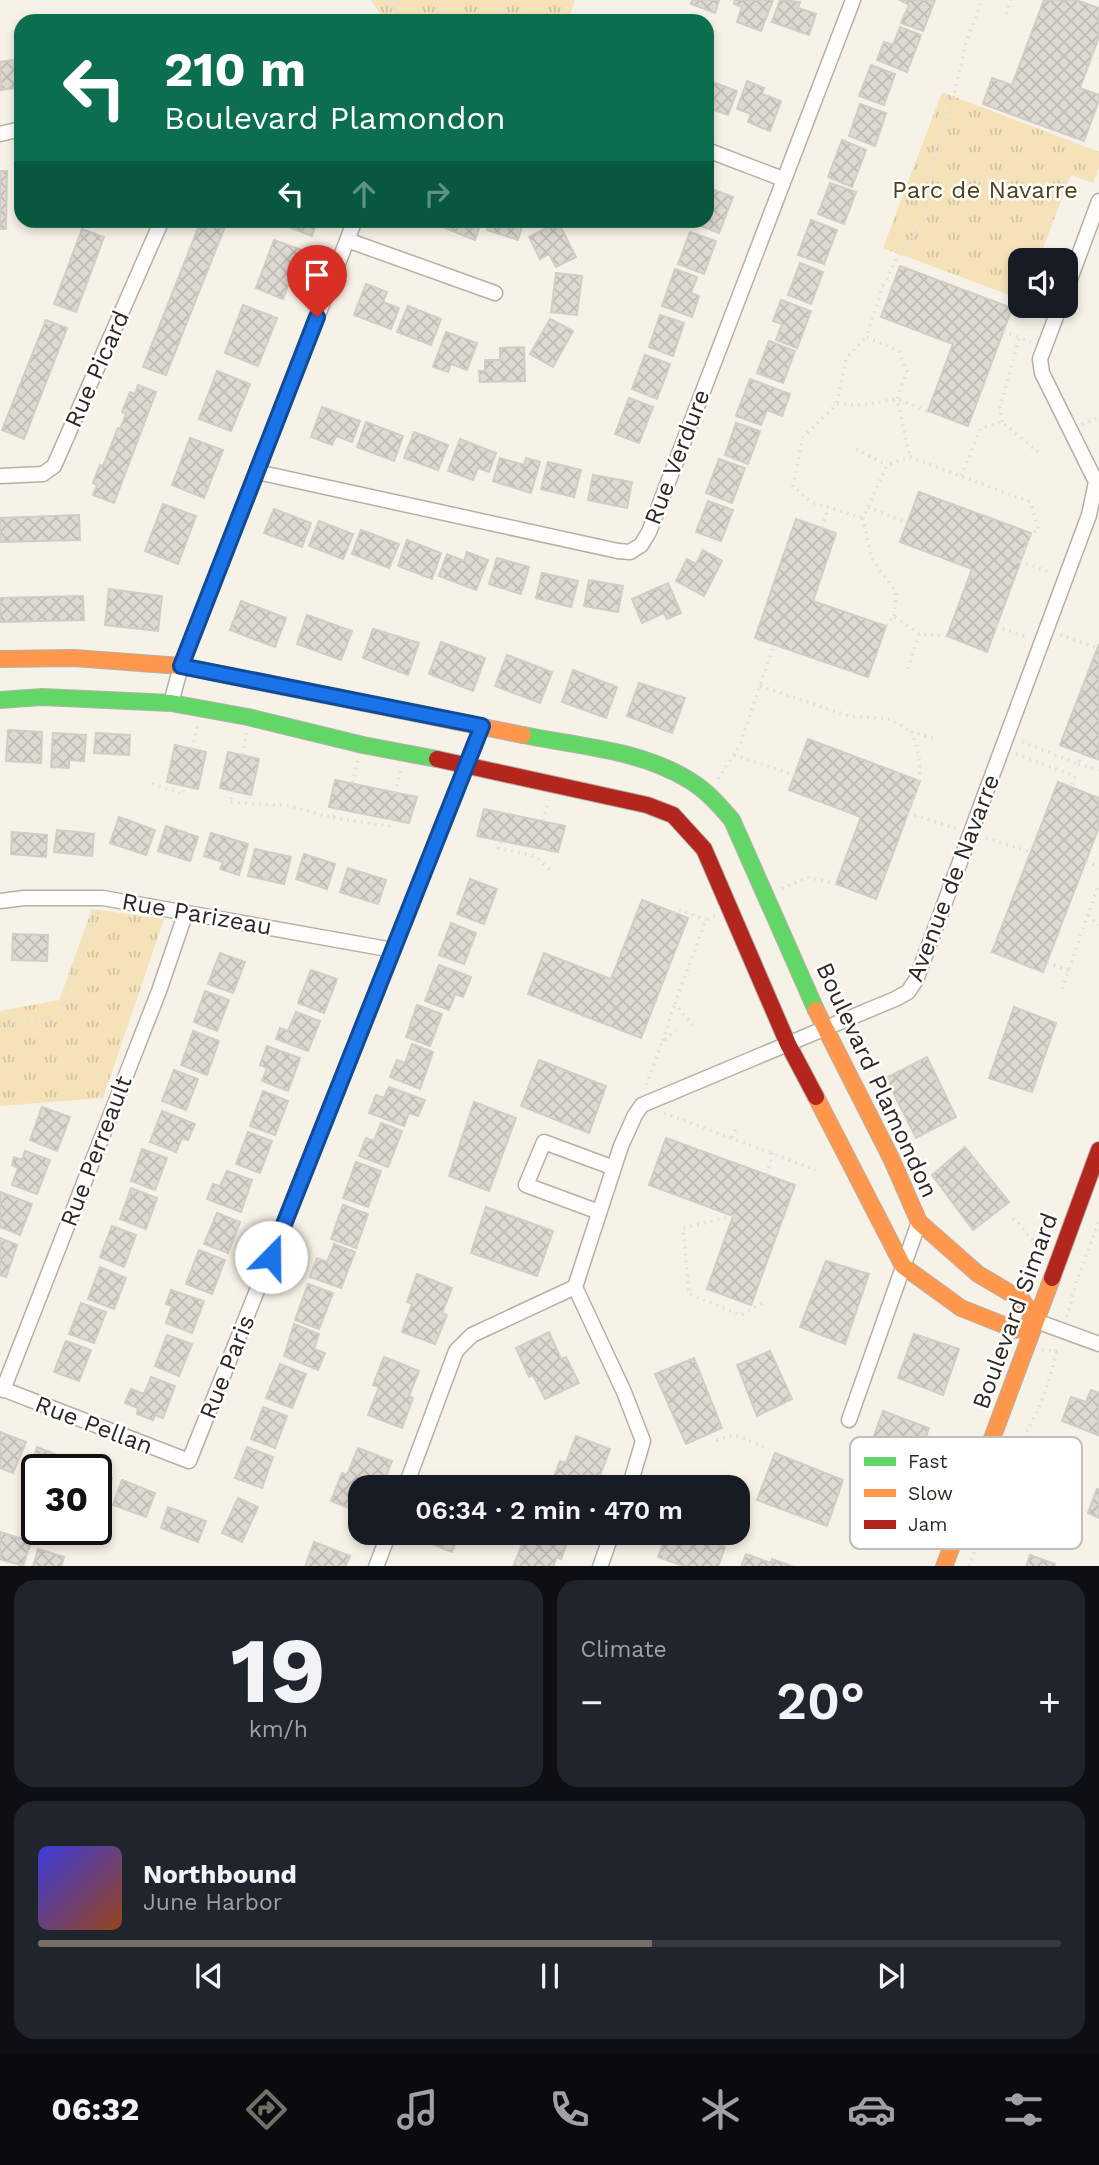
<!DOCTYPE html>
<html lang="en">
<head>
<meta charset="utf-8">
<style>
	body { margin:0; font-family:"Work Sans",sans-serif; background:#20242c; color:#f1f3f6; height:100vh; display:flex; flex-direction:column; font-size:26px; white-space:nowrap }
	* { box-sizing:border-box; margin:0 }
	p { font-size:23px; color:#9ea1a6 }
	.icon { flex:none; width:38px; height:38px; fill:none; stroke:currentColor; stroke-width:2; stroke-linecap:round; stroke-linejoin:round }
	.map { position:relative; height:1566px; overflow:hidden }
	.details { display:flex; flex-direction:column; gap:14px; padding:14px; background:#0d0f14; flex:1 }
	.details>* { flex:none }
	.guide { position:absolute; left:14px; top:14px; width:700px; height:214px; border-radius:21px; box-shadow:0 4px 10px #0003; background:#0b6e4f; color:#fff; overflow:hidden }
	.fabs { position:absolute; left:1008px; top:248px; display:grid; gap:14px }
	.fabs a { display:grid; place-items:center; width:70px; height:70px; border-radius:14px; background:#171b24; box-shadow:0 4px 10px #0003; font-size:35px }
	.speed { position:absolute; left:21px; top:1454px; display:flex; gap:14px; font-size:35px; font-weight:700; text-align:center }
	.speed>* { display:grid; place-content:center; width:91px; height:91px; border-radius:50%; background:#171b24; box-shadow:0 4px 10px #0003; line-height:1 }
	.speed .limit { border:4px solid #111; border-radius:10px; background:#fff; color:#111 }
	.pin { position:absolute; display:grid; place-items:center; width:60px; height:60px; color:#fff; margin:-72px -30px; border-radius:50% 50% 50% 0; rotate:-45deg; box-shadow:0 0 7px #0007 }
	.pin .icon { rotate:45deg }
	.me { position:absolute; width:77px; margin:-38px; rotate:22deg; stroke-linejoin:round; filter:drop-shadow(0 0 5px #0008) }
	.turn { display:flex; align-items:center; gap:24px; height:147px; padding:0 35px; font-size:32px }
	.turn .icon { width:91px; height:91px; stroke-width:2.5 }
	.turn b { display:block; font-size:49px; line-height:60px }
	.lanes { display:flex; align-items:center; height:66px; padding:0 35px; background:#0003; justify-content:center; gap:35px; direction:ltr }
	.lanes .off { opacity:.35 }
	.big { font-size:52px; font-weight:600; line-height:1.1 }
	.details .card { flex:1; display:flex; flex-direction:column; justify-content:center; gap:10px; min-width:0; padding:0 24px; border-radius:21px; background:#20242c }
	.details .dial { align-items:center; gap:0 }
	.dial b { font-size:91px; line-height:1 }
	.song { display:flex; align-items:center; gap:21px }
	.cover { width:84px; height:84px; border-radius:10px; background:linear-gradient(135deg,hsl(240 70% 55%),hsl(20 70% 35%)) }
	.played { height:7px; border-radius:4px; background:linear-gradient(90deg,#746f67 60%,#363941 60%) }
	.keys { display:flex; justify-content:space-around; direction:ltr }
	.heat { display:flex; justify-content:space-between; align-items:center; font-size:38px; direction:ltr }
	.details .tiles { flex:1; display:grid; gap:14px; grid-template-columns:1fr 1fr }
	.card:last-child { grid-column:span 2 }
	.trip { position:absolute; left:348px; top:1475px; width:402px; height:70px; border-radius:21px; background:#171b24; box-shadow:0 4px 10px #0003; font-weight:600; line-height:70px; text-align:center }
	.menu { display:flex; height:112px; justify-content:space-around; align-items:center; background:#090b0e; color:#9ea1a6 }
	.menu .icon { width:49px; height:49px }
	.menu .on { color:#746f67 }
	.menu b { font-size:32px; color:#f1f3f6 }
	.map>svg:first-child { display:block }
	.park { fill:url(#park-tufts) }
	.building { fill:url(#building-cross-hatch); stroke:#d1cdc4; stroke-width:2 }
	.lines { fill:none; stroke-linecap:round; stroke-linejoin:round }
	.street-casing { stroke:#b4b0a7; stroke-width:17 }
	.fast-casing { stroke:#b4b0a7; stroke-width:18 }
	.slow-casing { stroke:#b4b0a7; stroke-width:18 }
	.jam-casing { stroke:#b4b0a7; stroke-width:18 }
	.path { stroke:#e1dfdc; stroke-width:3.5; stroke-dasharray:2 5; stroke-linecap:butt }
	.street { stroke:#fefdfb; stroke-width:14 }
	.fast { stroke:#63d668; stroke-width:16 }
	.slow { stroke:#ff974d; stroke-width:16 }
	.jam { stroke:#b3261e; stroke-width:16 }
	.route-casing { stroke:#114b97; stroke-width:18 }
	.route { stroke:#1a73e8; stroke-width:12 }
	.labels { text-anchor:middle; dominant-baseline:central; stroke-width:5; stroke-linejoin:round; paint-order:stroke }
	.park-label { font-size:24px; fill:#51411b; stroke:#fff }
	.street-label { font-size:24px; fill:#2d2922; stroke:#fff }
	.key { fill:#fff; stroke:#c0bfbd; stroke-width:2 }
	.key-label { font-size:19px; fill:#2d2922 }
</style>
</head>
<body>
<div class="map">
<svg width="1099" height="1567" viewBox="0 0 1099 1567">
	<defs>
		<pattern id="park-tufts" width="24" height="20" patternUnits="userSpaceOnUse" patternTransform="scale(1.75)"><rect width="24" height="20" fill="#f5e2b9"/><path d="M3 7l-1-3M5 7V3M7 7l1-3M15 17l-1-3M17 17v-4M19 17l1-3" fill="none" stroke="#d2c29f"/></pattern>
		<pattern id="building-cross-hatch" width="8" height="8" patternUnits="userSpaceOnUse" patternTransform="scale(1.75)"><rect width="8" height="8" fill="#dedad2"/><path d="M0 0l8 8M0 8l8-8" fill="none" stroke="#bfbbb4"/></pattern>
	</defs>
	<rect width="100%" height="100%" fill="#f7f2e7"/>
	<path class="park" d="M371,0H573L575,1L568,21H385Z
		M942,92L1099,152V167L1093,183L1071,175L1038,261H1020V299L883,248Z
		M92,909L164,919L103,1098L0,1106V1011L59,1000Z"/>
	<path class="building" d="M692,0H719L715,13L691,4Z
		M735,0H773L761,31L737,22L742,7L734,4Z
		M780,0L800,2L798,8L816,14L809,35L772,22Z
		M900,0H935L923,31L901,23L909,5Z
		M1044,0H1076L1099,8V37L1080,88L1099,95V100L1084,141L983,104L992,78L1012,85Z
		M900,27L921,35L907,72L877,60L884,42L893,45Z
		M21,59V87L1,90L0,62Z
		M871,65L895,74L884,105L859,96Z
		M707,80L737,91L728,115L707,107Z
		M747,81L764,88L762,94L781,101L770,131L748,122L751,114L737,109Z
		M860,104L886,113L875,146L849,136Z
		M842,140L866,150L852,187L828,177Z
		M0,171H7L6,229H0Z
		M830,183L856,192L844,224L818,214Z
		M709,188L733,197L719,233L696,224L697,220H707V194Z
		M278,220H317L312,236L278,223Z
		M439,220H482L475,240L437,225Z
		M489,220H524L518,240L487,230Z
		M811,220L837,230L824,264L798,255Z
		M201,221L224,229L166,375L143,367Z
		M558,222L576,257L556,267L549,254L540,259L529,237Z
		M82,229L104,237L76,312L54,304Z
		M690,232L716,241L704,274L678,264Z
		M274,240L302,250L283,299L256,288Z
		M800,263L823,272L811,304L788,295Z
		M900,266L1012,308L968,426L928,411L953,344L881,317Z
		M675,269L697,277L691,293L699,296L692,317L662,306Z
		M556,273L582,276L577,315L551,312Z
		M366,284L387,292L383,302L399,308L391,329L354,315Z
		M781,300L811,311L797,348L776,340L782,324L773,321Z
		M243,305L277,318L258,366L225,353Z
		M408,306L441,319L431,345L397,332Z
		M660,315L684,323L673,356L649,347Z
		M550,319L573,331L553,367L530,354Z
		M46,320L67,328L24,439L2,430Z
		M446,332L477,343L467,370L451,364L448,372L433,367Z
		M769,341L795,351L783,383L757,373Z
		M524,347L525,381L480,382L479,371H485V360H500V348Z
		M645,355L670,364L657,399L632,389Z
		M217,371L250,384L231,431L199,419Z
		M750,379L790,394L782,416L767,410L761,425L736,416Z
		M138,385L156,392L114,503L93,495L97,485L93,483L100,465L103,466L118,428L120,429L126,414L122,412L130,392L135,394Z
		M629,398L653,407L639,443L615,434Z
		M322,407L360,421L352,442L336,436L332,445L311,437Z
		M366,422L403,436L394,461L357,447Z
		M736,423L760,431L748,464L725,455Z
		M414,432L448,445L438,470L404,458Z
		M190,438L223,450L204,498L172,485Z
		M460,439L496,453L489,472L478,468L473,480L448,471Z
		M500,458L524,465L526,458L540,462L531,493L493,481Z
		M719,459L745,468L732,503L706,493Z
		M548,462L581,470L574,497L541,489Z
		M593,475L632,482L627,508L588,500Z
		M919,492L1031,533L987,652L947,636L972,569L900,542Z
		M708,501L733,510L721,541L696,532Z
		M163,504L196,516L178,564L145,551Z
		M274,509L311,523L302,547L264,533Z
		M79,515L80,540L0,542V518Z
		M796,519L836,533L813,601L886,626L868,677L755,638Z
		M319,521L353,534L343,559L309,546Z
		M361,530L399,544L389,568L352,554Z
		M407,540L441,553L432,579L398,566Z
		M703,550L722,561L704,596L676,581L687,559L696,564Z
		M467,552L488,560L476,590L439,576L447,554L464,561Z
		M497,558L529,567L521,594L489,584Z
		M542,573L578,581L571,607L536,598Z
		M589,580L623,586L618,612L584,606Z
		M668,583L681,613L667,619L664,613L642,623L632,599Z
		M109,589L162,596L158,631L105,625Z
		M83,596L84,620L0,622V598Z
		M241,601L286,618L275,647L230,630Z
		M307,615L352,631L341,660L297,644Z
		M373,629L419,643L408,675L363,658Z
		M441,642L485,658L473,691L429,674Z
		M1099,644V760L1060,745Z
		M507,655L552,672L540,703L495,686Z
		M573,670L617,687L606,718L562,702Z
		M639,683L685,698L672,733L627,716Z
		M8,730L42,732L41,763L6,761Z
		M53,733L86,735L84,761L69,760V768L51,767Z
		M96,733L130,735L129,755L94,753Z
		M808,739L920,781L876,899L836,884L861,817L789,790Z
		M175,745L206,752L198,789L167,782Z
		M228,752L259,759L251,795L220,788Z
		M335,780L417,797L409,823L329,807Z
		M1058,782L1099,798V827L1043,972L992,952Z
		M484,809L565,826L558,852L477,836Z
		M119,817L155,830L146,855L110,843Z
		M166,826L198,837L190,861L158,851Z
		M57,830L94,834L92,856L54,852Z
		M12,832L47,835L46,857L11,854Z
		M211,833L248,844L239,875L220,869L223,862L204,856Z
		M255,849L291,857L284,884L248,876Z
		M304,854L335,864L327,889L296,879Z
		M348,868L386,880L378,904L340,892Z
		M470,879L497,889L484,924L457,914Z
		M642,900L688,918L641,1038L528,994L544,953L611,979Z
		M451,923L476,933L464,964L439,955Z
		M13,934L48,935L47,961L12,960Z
		M220,953L245,962L233,993L208,984Z
		M439,965L471,977L463,997L455,994L449,1010L425,1001Z
		M311,970L337,979L324,1013L298,1003Z
		M205,991L229,1000L217,1031L194,1022Z
		M417,1005L442,1014L430,1046L406,1037Z
		M1014,1007L1056,1023L1032,1092L989,1078Z
		M296,1012L320,1021L308,1051L276,1039L280,1028L288,1031Z
		M193,1031L219,1041L207,1075L181,1065Z
		M412,1044L433,1052L420,1089L390,1077L397,1060L405,1063Z
		M267,1046L300,1058L288,1091L262,1081L267,1068L260,1065Z
		M927,1057L956,1117L916,1138L886,1078Z
		M539,1060L606,1086L589,1133L521,1106Z
		M174,1070L198,1079L186,1110L162,1101Z
		M389,1087L425,1100L418,1116L409,1113L404,1126L369,1113L376,1095L384,1098Z
		M263,1091L288,1101L275,1135L250,1126Z
		M474,1102L516,1118L489,1191L449,1176Z
		M42,1107L70,1117L57,1151L30,1140Z
		M162,1111L195,1124L188,1140L182,1138L176,1152L150,1142Z
		M381,1123L402,1131L388,1167L359,1156L366,1138L374,1141Z
		M248,1132L272,1141L260,1173L236,1164Z
		M666,1138L795,1185L751,1305L707,1289L733,1216L649,1185Z
		M965,1147L1009,1202L973,1230L932,1175Z
		M142,1149L167,1158L155,1190L131,1181Z
		M25,1151L50,1160L37,1194L12,1185L18,1168L12,1165L14,1157L22,1160Z
		M356,1162L381,1171L368,1207L343,1198Z
		M227,1171L252,1180L241,1212L207,1199L213,1184L220,1186Z
		M131,1188L157,1198L146,1229L120,1219Z
		M0,1192L32,1204L20,1235L0,1227Z
		M343,1205L368,1214L356,1248L331,1239Z
		M486,1207L553,1231L537,1276L471,1253Z
		M217,1213L240,1222L228,1253L204,1244Z
		M112,1226L136,1235L124,1267L100,1257Z
		M0,1238L17,1245L6,1277L0,1275Z
		M334,1244L355,1252L341,1288L310,1277L317,1258L327,1262Z
		M199,1250L225,1260L212,1294L186,1284Z
		M826,1261L869,1274L845,1344L800,1327Z
		M100,1267L126,1278L114,1309L88,1299Z
		M417,1274L452,1288L442,1313L447,1315L435,1344L402,1332L412,1304L407,1302Z
		M308,1284L333,1293L319,1329L295,1320Z
		M171,1290L204,1301L192,1333L166,1323L172,1306L166,1304Z
		M81,1303L106,1312L94,1343L69,1334Z
		M294,1324L319,1334L314,1349L325,1353L318,1370L284,1356Z
		M549,1332L561,1359L566,1357L579,1383L545,1399L533,1375L529,1377L516,1348Z
		M914,1334L959,1349L943,1395L898,1378Z
		M167,1335L192,1344L179,1376L155,1366Z
		M66,1341L91,1350L79,1381L54,1372Z
		M770,1351L792,1399L757,1416L737,1365Z
		M384,1357L419,1371L409,1396L413,1398L402,1428L368,1415L379,1387L373,1385Z
		M694,1358L722,1428L686,1444L655,1374Z
		M280,1364L306,1374L292,1408L266,1398Z
		M151,1377L175,1386L163,1418L155,1415L153,1420L137,1414L138,1408L125,1403L131,1389L144,1394Z
		M1091,1390L1099,1393L1098,1435L1062,1421L1071,1397L1086,1402Z
		M263,1407L287,1416L275,1448L251,1439Z
		M883,1411L929,1428L904,1497L857,1482Z
		M0,1432L26,1442L13,1473L0,1468Z
		M576,1436L610,1449L599,1478L595,1477L591,1488H550L560,1461L566,1463Z
		M37,1447L67,1459L63,1470H37V1488L24,1483L28,1471L23,1469L27,1460L32,1462Z
		M247,1447L273,1457L262,1488L235,1478Z
		M358,1448L392,1461L381,1488H360V1512L331,1501L342,1473L347,1475Z
		M775,1453L843,1480L827,1526L757,1500Z
		M96,1472L112,1478L104,1500L96,1497Z
		M122,1480L155,1493L146,1517L113,1505Z
		M1097,1489L1099,1490V1518L1088,1513Z
		M238,1498L258,1507L242,1542L222,1533Z
		M168,1507L206,1521L198,1542L161,1528Z
		M0,1532L31,1542L23,1566L0,1559Z
		M421,1533H460L452,1552L419,1539Z
		M532,1533H571L561,1559L557,1557L553,1567H513L523,1542L528,1544Z
		M667,1533H699L701,1534L700,1538L725,1547L718,1567H686L658,1557Z
		M314,1542L350,1556L345,1567H305Z
		M38,1549L64,1557L61,1567H33Z
		M746,1554L771,1563L772,1559L794,1567H741Z
		M1030,1555L1055,1564L1054,1567H1026Z"/>
	<g class="lines">
		<g class="street-casing">
			<path id="street" d="M0,134L21,129
				M707,150L783,179
				M347,240L495,293
				M1066,290L1099,201
				M257,472L618,551L630,552L641,545L649,532L853,0
				M0,476L43,474L54,466L162,220
				M171,703L181,666L355,220
				M0,901L24,898H103L393,950
				M599,1212L526,1185L544,1142L614,1168
				M1036,1321L1099,1344
				M0,1388L189,1461L482,726
				M3,1390L159,991L186,912
				M849,1420L919,1222
				M405,1488L456,1351L472,1335L575,1287
				M629,1488L643,1441L624,1392L575,1287L621,1146L635,1115L642,1105L895,999L908,992L916,980L1089,515L1096,482L1042,373L1040,359L1060,306
				M376,1567L389,1533
				M600,1567L612,1533"/>
		</g>
		<g class="fast-casing">
			<path id="fast" d="M0,700L42,697L171,703L248,717L363,745L437,759
				M523,735C578,746 641,750 689,780C706,790 719,805 732,820L816,1010"/>
		</g>
		<g class="slow-casing">
			<path id="slow" d="M0,659L74,658L181,666L523,735
				M816,1010L891,1158L919,1222L978,1274L1022,1300L1036,1321
				M816,1097L903,1266L961,1308L1016,1330L1036,1321
				M944,1567L1052,1278"/>
		</g>
		<g class="jam-casing">
			<path id="jam" d="M437,759L647,805L673,815L704,849L788,1044L816,1097
				M1052,1278L1099,1150"/>
		</g>
		<path class="path" d="M388,0L402,21
			M395,10L399,0
			M1006,14L1011,0
			M1092,55L1099,58
			M883,286L900,252L924,220L929,170L948,121L966,43L982,0
			M891,289L883,286L866,337L899,351L907,371L897,399L910,457
			M1003,331L1019,338
			M837,403L846,359L866,337
			M1002,422L1000,408L1019,338L1031,342
			M1082,425L1099,417
			M856,449L887,465
			M961,476L981,428L1002,422L1038,452
			M868,507L907,523
			M862,518L811,502L793,486L803,437L837,404L863,405L897,399L928,411
			M822,528L828,507
			M894,616L896,593L871,557L863,518L887,465L910,457L1030,502L1039,530L1031,533L1020,561L1051,573
			M886,626L894,616L919,634
			M996,626L1027,637
			M1060,635L1098,648
			M908,669L919,634L947,636
			M760,686L849,716L890,719L912,732
			M933,738L912,732C924,768 921,778 908,813L958,829
			M1022,742L1078,764L1083,754
			M192,749L198,724
			M1016,754L1075,776L1072,787
			M243,755L246,733
			M734,755L795,775
			M1078,764L1099,770
			M718,779L740,745L774,645
			M352,783L358,760
			M152,784L183,794L184,786
			M234,791L229,802L290,806L333,818L337,809
			M395,793L401,769
			M333,818L389,826L390,819
			M543,821L549,800
			M986,838L1030,852
			M501,841L498,848L535,856L550,870
			M1086,861L1099,867
			M782,889L807,877L836,884
			M674,913L677,909L706,920
			M1088,915L1099,925
			M1047,963L1069,970
			M1062,989L1099,883
			M693,1026L675,1003L706,920L715,916
			M0,1027L57,1016L98,912
			M663,1041L675,1003
			M646,1085L662,1043L676,1030
			M664,1113L816,1170
			M732,1138L737,1126
			M767,1175L773,1153
			M733,1216L683,1228L689,1294L741,1315L766,1301
			M1013,1218L1042,1250
			M1067,1317L1076,1283L1099,1222
			M1042,1350L1056,1351L1058,1345
			M716,1440L734,1435L767,1448
			M889,1513L940,1530
			M969,1567C979,1540 988,1512 1000,1486C1021,1441 1048,1400 1056,1351"/>
		<use href="#street" class="street"/>
		<use href="#fast" class="fast"/>
		<use href="#slow" class="slow"/>
		<use href="#jam" class="jam"/>
	</g>
	<g class="lines">
		<g class="route-casing">
			<path id="route" d="M271,1257L482,726L181,666L317,317"/>
		</g>
		<use href="#route" class="route"/>
	</g>
	<g class="labels">
		<g class="park-label">
			<text x="985" y="190">Parc de Navarre</text>
		</g>
		<g class="street-label">
			<text transform="translate(97 369) rotate(-66)">Rue Picard</text>
			<text transform="translate(677 457) rotate(-69)">Rue Verdure</text>
			<text transform="translate(953 878) rotate(-69)">Avenue de Navarre</text>
			<text transform="translate(197 914) rotate(10)">Rue Parizeau</text>
			<text transform="translate(877 1080) rotate(65)">Boulevard Plamondon</text>
			<text transform="translate(96 1151) rotate(-69)">Rue Perreault</text>
			<text transform="translate(1015 1311) rotate(-70)">Boulevard Simard</text>
			<text transform="translate(227 1367) rotate(-68)">Rue Paris</text>
			<text transform="translate(94 1425) rotate(21)">Rue Pellan</text>
		</g>
	</g>
	<rect x="850" y="1437" width="232" height="112" rx="10" class="key"/>
	<rect x="864" y="1457" width="32" height="9" fill="#63d668"/>
	<rect x="864" y="1489" width="32" height="8" fill="#ff974d"/>
	<rect x="864" y="1520" width="32" height="9" fill="#b3261e"/>
	<g class="key-label">
		<text x="908" y="1468">Fast</text>
		<text x="908" y="1500">Slow</text>
		<text x="908" y="1531">Jam</text>
	</g>
</svg>
<div class="fabs">
<a><svg class="icon" aria-label="sound" viewBox="0 0 24 24"><path d="M4 9h4l5-4v14l-5-4H4zM17 9q2 3 0 6"/></svg></a>
</div>
<div class="speed"><div class="limit">30</div></div>
<div class="pin" style="left:317px;top:317px;background:#d93025"><svg class="icon" aria-label="arrive" viewBox="0 0 24 24"><path d="M6 21V4h12l-3 4 3 4H6"/></svg></div>
<svg class="me" style="left:271px;top:1257px" viewBox="-20 -20 40 40"><circle r="19" fill="#fff"/><path d="M0-13L10 11 0 6-10 11z" fill="#1a73e8"/></svg>
<div class="trip">06:34 · 2 min · 470 m</div>
<div class="guide">
<div class="turn"><svg class="icon" aria-label="left" viewBox="0 0 24 24"><path d="M17 20v-9H6M10 6l-5 5 5 5"/></svg><div><b>210 m</b>Boulevard Plamondon</div></div>
<div class="lanes"><svg class="icon" aria-label="left" viewBox="0 0 24 24"><path d="M17 20v-9H6M10 6l-5 5 5 5"/></svg><svg class="icon off" aria-label="ahead" viewBox="0 0 24 24"><path d="M12 20V5M6 11l6-6 6 6"/></svg><svg class="icon off" aria-label="right" viewBox="0 0 24 24"><path d="M7 20v-9h11M14 6l5 5-5 5"/></svg></div>
</div>
</div>
<section class="details">
<div class="tiles">
<div class="card dial"><b>19</b><p>km/h</p></div>
<div class="card"><p>Climate</p>
<div class="heat"><a>−</a><b class="big">20°</b><a>+</a></div>
</div>
<div class="card">
<div class="song"><i class="cover"></i><div><b>Northbound</b><p>June Harbor</p></div></div>
<div class="played"></div>
<div class="keys"><svg class="icon" aria-label="previous" viewBox="0 0 24 24"><path d="M18 5L8 12l10 7zM5 5v14"/></svg><svg class="icon" aria-label="pause" viewBox="0 0 24 24"><path d="M8 5v14M16 5v14"/></svg><svg class="icon" aria-label="next" viewBox="0 0 24 24"><path d="M6 5l10 7-10 7zM19 5v14"/></svg></div>
</div>
</div>
</section>
<nav class="menu">
<b>06:32</b>
<svg class="icon on" aria-label="directions" viewBox="0 0 24 24"><path d="M12 3l9 9-9 9-9-9zM9 14v-3h6M13 9l2 2-2 2"/></svg>
<svg class="icon" aria-label="music" viewBox="0 0 24 24"><path d="M9 18V5l10-2v13"/><circle cx="6" cy="18" r="3"/><circle cx="16" cy="16" r="3"/></svg>
<svg class="icon" aria-label="phone" viewBox="0 0 24 24"><path d="M5 4h4l2 5-3 2q2 4 5 5l2-3 5 2v4C11 20 4 13 5 4z"/></svg>
<svg class="icon" aria-label="climate" viewBox="0 0 24 24"><path d="M12 3v18M4 7l16 10M4 17L20 7"/></svg>
<svg class="icon" aria-label="car" viewBox="0 0 24 24"><path d="M5 17H2v-5l4-1 3-4h7l3 4 3 1v5h-3M9 17h6M6 11h13"/><circle cx="7" cy="17" r="2"/><circle cx="17" cy="17" r="2"/></svg>
<svg class="icon" aria-label="filters" viewBox="0 0 24 24"><path d="M4 7h16M4 17h16"/><circle cx="9" cy="7" r="2"/><circle cx="15" cy="17" r="2"/></svg>
</nav>
</body>
</html>
